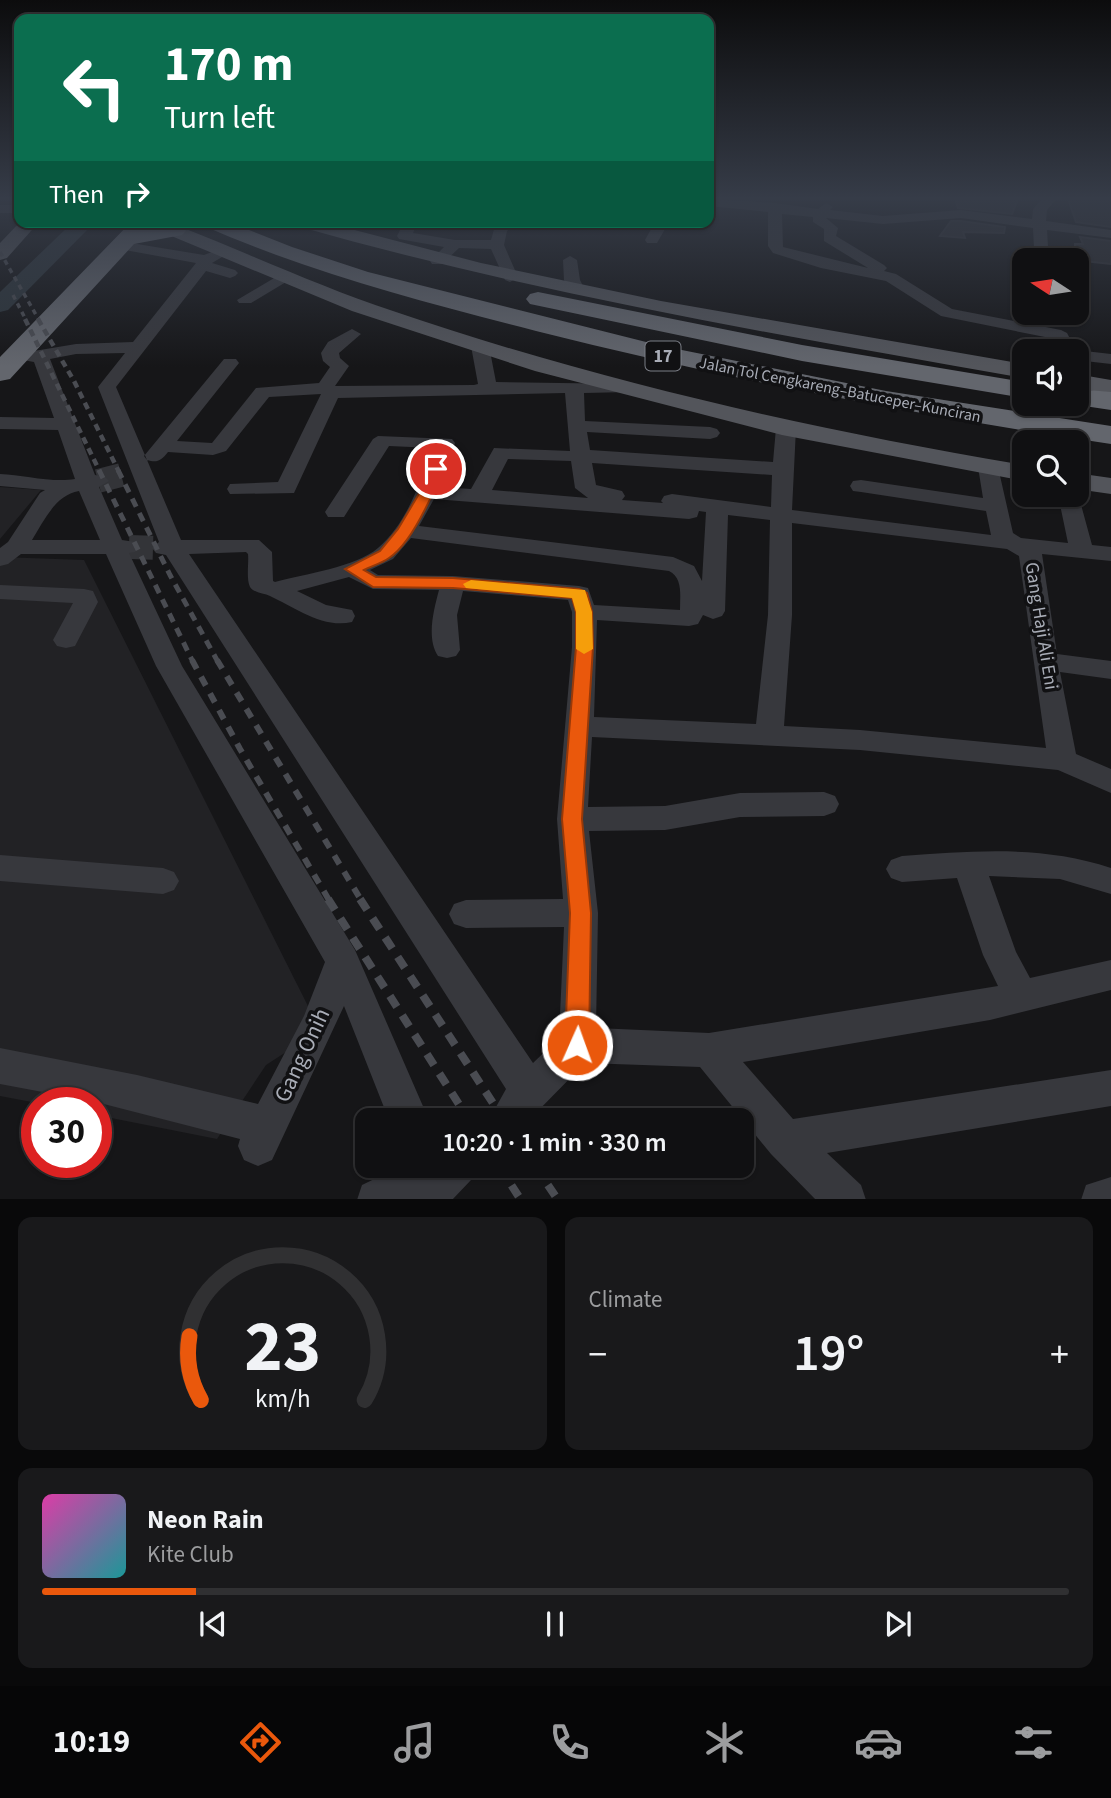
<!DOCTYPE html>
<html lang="en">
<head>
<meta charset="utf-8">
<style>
	body { margin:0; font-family:"Source Sans 3",sans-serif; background:#19191b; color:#f1f3f6; height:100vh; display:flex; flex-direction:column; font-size:26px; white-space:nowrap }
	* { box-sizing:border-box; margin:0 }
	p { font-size:23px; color:#9c9d9f }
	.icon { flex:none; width:38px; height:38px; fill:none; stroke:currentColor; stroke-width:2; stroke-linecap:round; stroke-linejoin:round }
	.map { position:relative; height:1199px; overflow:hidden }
	.side { display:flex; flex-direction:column; gap:18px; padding:18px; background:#09090a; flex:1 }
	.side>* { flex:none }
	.banner { position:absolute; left:14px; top:14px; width:700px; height:214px; border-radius:14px; box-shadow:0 2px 5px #0004,0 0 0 2px #303032; background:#0b6e4f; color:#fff; overflow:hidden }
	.needle { width:46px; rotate:282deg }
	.fabs { position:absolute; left:1012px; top:248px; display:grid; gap:14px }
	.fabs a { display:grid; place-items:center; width:77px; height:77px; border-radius:14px; background:#101012; box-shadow:0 2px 5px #0004,0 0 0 2px #303032; font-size:35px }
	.speed { position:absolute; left:21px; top:1087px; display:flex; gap:14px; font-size:35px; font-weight:700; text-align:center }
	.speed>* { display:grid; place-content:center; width:91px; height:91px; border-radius:50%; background:#101012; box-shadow:0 2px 5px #0004,0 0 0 2px #303032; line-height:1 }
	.speed .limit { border:10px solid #d22; background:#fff; color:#111 }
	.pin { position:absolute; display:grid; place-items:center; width:60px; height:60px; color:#fff; margin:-30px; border:4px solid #fff; border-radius:50%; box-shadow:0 2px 7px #0007 }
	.me { position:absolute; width:77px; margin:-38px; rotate:2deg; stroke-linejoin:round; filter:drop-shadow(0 0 5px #0008) }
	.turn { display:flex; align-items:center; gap:24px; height:147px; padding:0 35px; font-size:32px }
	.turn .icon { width:91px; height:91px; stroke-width:2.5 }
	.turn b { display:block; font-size:49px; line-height:60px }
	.then { display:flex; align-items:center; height:66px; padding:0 35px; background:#0003; gap:14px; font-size:26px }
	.big { font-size:52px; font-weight:600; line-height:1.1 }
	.side .tile { flex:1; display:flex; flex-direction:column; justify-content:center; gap:10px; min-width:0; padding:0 24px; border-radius:14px; background:#19191b }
	.side .dial { align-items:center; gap:0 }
	.dial svg { height:182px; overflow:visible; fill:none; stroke:#303032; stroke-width:7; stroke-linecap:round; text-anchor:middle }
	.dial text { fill:#f1f3f6; stroke:none }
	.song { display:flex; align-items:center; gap:21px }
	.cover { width:84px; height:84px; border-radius:10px; background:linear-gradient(135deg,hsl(320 70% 55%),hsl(180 70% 35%)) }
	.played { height:7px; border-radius:4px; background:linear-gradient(90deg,#ea580c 15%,#303032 15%) }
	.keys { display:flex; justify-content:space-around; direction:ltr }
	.heat { display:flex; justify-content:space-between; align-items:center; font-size:38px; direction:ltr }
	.side .tiles { flex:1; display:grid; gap:18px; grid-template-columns:1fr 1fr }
	.tile:last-child { grid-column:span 2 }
	.trip { position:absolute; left:355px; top:1108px; width:399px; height:70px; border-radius:14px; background:#101012; box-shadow:0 2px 5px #0004,0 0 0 2px #303032; font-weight:600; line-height:70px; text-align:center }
	.menu { display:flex; height:112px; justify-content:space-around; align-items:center; background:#060607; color:#9c9d9f }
	.menu .icon { width:49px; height:49px }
	.menu .active { color:#ea580c }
	.menu b { font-size:32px; color:#f1f3f6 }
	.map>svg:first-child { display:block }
	.built { fill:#222225 }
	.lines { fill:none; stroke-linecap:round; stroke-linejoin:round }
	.river { fill:#2d353b; fill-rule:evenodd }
	.building { fill:#29292c; stroke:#303034; stroke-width:2 }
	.minor-tunnel { stroke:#333438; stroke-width:24; stroke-dasharray:24 11; stroke-linecap:butt }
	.minor { fill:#37383d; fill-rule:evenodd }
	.major { fill:#53555b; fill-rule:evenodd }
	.highway { fill:#63666d; fill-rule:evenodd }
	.rail-far4 { stroke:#4a4c52; stroke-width:3.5; stroke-dasharray:5 4.5; stroke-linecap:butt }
	.rail-far3 { stroke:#4a4c52; stroke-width:4.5; stroke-dasharray:7 5; stroke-linecap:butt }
	.rail-far2 { stroke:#4a4c52; stroke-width:5; stroke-dasharray:9 7; stroke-linecap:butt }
	.rail-far1 { stroke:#4a4c52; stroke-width:6; stroke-dasharray:10 9; stroke-linecap:butt }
	.rail { stroke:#4a4c52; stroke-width:8; stroke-dasharray:13 10; stroke-linecap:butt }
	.route { fill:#ea580c; stroke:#983908; stroke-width:2 }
	.slow { fill:#f59e0b }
	.labels { text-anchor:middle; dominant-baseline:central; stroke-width:7; stroke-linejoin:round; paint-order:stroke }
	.far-street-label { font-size:16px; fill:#a9adb7; stroke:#111113 }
	.shield { fill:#111113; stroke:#7b7e86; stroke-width:2 }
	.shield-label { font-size:18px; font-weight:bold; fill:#a9adb7 }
	.street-label { font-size:19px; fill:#a9adb7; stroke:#111113 }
	.near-street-label { font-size:23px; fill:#a9adb7; stroke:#111113 }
</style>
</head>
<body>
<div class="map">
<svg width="1111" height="1200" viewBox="0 0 1111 1200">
	<rect width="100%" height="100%" fill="#161618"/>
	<path class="built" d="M0,487L41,490L0,539Z
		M0,557L84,560L320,1030L266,1065L217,1139L96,1115V1102L37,1103L0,1096Z"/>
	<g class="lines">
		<path class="river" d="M73,222H95L8,310L0,312V292Z"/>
	</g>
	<path class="building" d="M955,199H1018L1012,214L958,208Z
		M1068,199H1111V227L1076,222Z
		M951,221H961L1005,227L1004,233L963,232L965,238L940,236Z
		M1080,237L1111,241V264L1075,260V244H1083Z"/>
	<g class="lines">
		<path class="minor-tunnel" d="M98,481L129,473
			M129,547L164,548"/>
		<path class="minor" d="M709,199L775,203L818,209L826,203L833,207L830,210L883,216L961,210L1032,219L1033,209L1042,199H1056L1047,210L1046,221L1111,230V238L1047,230L1048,247L1059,261H1044L1034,248L1033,228L961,218L883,224L826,218L838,228L836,236L884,265L887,268L884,271L896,274L952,309L1061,330L1067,333L1076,350L1111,354V364L1076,360V352H1059L1050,338L941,316L886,281L821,268L773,253L768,246V212L709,206ZM782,214L813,217V222L824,229V241L868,268L783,247Z
			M0,205H19V213H0Z
			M384,222L413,225L415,228L413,233L455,240H491L495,226L501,222H518L507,231L504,245L518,277L510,282L505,280L491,249L459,248L442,264H432L430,261L444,247L399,239L397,236L400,230Z
			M655,222H669L657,243H647L645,240Z
			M119,241L204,255L225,247L232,251L212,263L235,270L238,273L235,276L230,278L206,271L116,387L181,540H259L272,552L273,581L275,582C304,574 356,567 378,548C407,523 420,483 433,448L389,446L344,517H328L325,512L373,439L378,436L452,439L455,443L440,487L471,489L494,448L570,451L565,393L338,398L294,493L230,494L227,489L230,484L278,482L321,394L269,397L226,451L213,455L168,452C161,461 157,463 147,460L144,456L224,359H236L239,363L177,441L212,443L256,388L319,383L330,367L323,361L321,353L328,342L352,329L361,334L339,353L340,358L349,366L335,386L474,385L478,384L471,346L480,341L489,346L496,382L629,384L631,388L629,392L584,393L585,421L710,427L717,429L720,433L717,437L710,439L587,432L590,450L773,462L776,428L786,422L793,424L796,428L792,510L991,535L986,511L861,492L853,491L850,486L853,481L861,480L983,498L978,467L981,463H995L998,467L1013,533L1021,538L1068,543L1058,495H1076L1077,490L1092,545L1111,547V561L1042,554L1057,654L1111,661V679L1060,672L1076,754L1111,769V793L1058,770L860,750L592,737L588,807L665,806L740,793L824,792L835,796L839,804L835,812L824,816L740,817L665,830L589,831L598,913L596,1028L709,1033L998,986L983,955L957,878L902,882L891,878L886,869L891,860L902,856C974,851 1042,845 1111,868V894L1060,879L989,876L1016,952L1030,978L1111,960V990L990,1020L743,1062L793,1119L1111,1070V1106L827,1153L861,1185L866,1200H816L771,1154L700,1067L585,1063L529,1120H501L496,1107L506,1089L166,555L156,553L152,548L159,542L98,387L125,353L76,354L50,359L95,475L105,477L109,481L99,487L122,540L135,542L139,547L135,552L129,553L182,666L355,950L429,1120H389L344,1006L272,1160L258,1166L244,1160L238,1146L240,1139L96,1102L0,1084V1048L137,1075L258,1104L304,1016L325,962L156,666L106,554H21L8,564L0,566V548L8,542L40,493L45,490L0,486V474C23,475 53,483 75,479L58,430L0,429V417L54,418L34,362L12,358L9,354L18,349L34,351L76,344L133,342L196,263L114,248L112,245ZM508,459L571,461L575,488L588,498L492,490ZM592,463L772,475L771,507L672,494L664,496L661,501L663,503L622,500L625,496L622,491L596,485ZM79,491L100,540H32C44,521 55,495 79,491ZM434,499L689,519L697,517L699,511L706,512L702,581L694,566L673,557L419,526ZM728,515L770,520L768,615L756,724L594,717L597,620L689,626L698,624L703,615L713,619L722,616L725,611ZM792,523L1007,549L1019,556L1046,748L860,730L784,726L792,615ZM411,538L669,571C683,578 680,595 680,610L594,605L588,588L579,586L453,576L378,575L370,570L393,559ZM246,552L248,554C249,563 246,579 250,587C254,593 264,593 270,596C294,607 323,629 352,622L355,616L352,610L326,605L297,591L349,577L373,589L439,590C434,609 426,638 438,656L447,658L456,656L460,650L457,615L463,591L568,600L572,612V647L557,819L563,899L466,900L454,904L449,914L454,924L466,928L564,927L559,1038L533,1063L189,554Z
			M570,256L577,260L580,280L585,290L583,293H571L564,280L563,260Z
			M286,271L291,273L294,276L291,279L251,303H239L237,300Z
			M0,585L84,589L93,591L98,602L75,646L66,648L57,646L53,640L73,603L0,599Z
			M0,855L163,868L174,872L179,881L174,890L163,894L0,881Z
			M401,1166H477L471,1180L452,1200H357L362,1185Z
			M1111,1177V1200H1081L1086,1185Z"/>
		<path class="major" d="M20,222H39L7,258L0,260V243Z
			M161,222L181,227C252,255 321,287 393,311C598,381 810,429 1024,465V481L782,435L535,371L352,311L169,235L136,227L133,223Z
			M294,222H324L481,263L661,301L1024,364V378C779,335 536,294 297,226Z
			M1076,374L1111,380V394L1076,388Z
			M1076,473L1111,478V494L1076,489Z"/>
		<path class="highway" d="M131,222H153L148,229L175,225L182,227L186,231L182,235L134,244L10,379L0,381V357Z
			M201,222H229L292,247L368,272L662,346L886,391L1111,426V444C917,415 726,379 536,331C423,302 311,273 204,226Z
			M538,292L802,345L1024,382V398L802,361L530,304L526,299L530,294Z
			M1076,389L1111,392V410L1071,404H1076Z"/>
		<path class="rail-far4" d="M0,252L39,320
			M13,295L26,320"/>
		<path class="rail-far3" d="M25,319L100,472
			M38,319L74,381L119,472"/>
		<path class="rail-far2" d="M99,470L193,662
			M118,470L170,575L218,662"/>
		<path class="rail-far1" d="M192,660L240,749L329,900
			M217,660L361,900"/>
		<path class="rail" d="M328,899L469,1120
			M360,899L504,1120
			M499,1166L521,1200
			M535,1166L558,1200"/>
	</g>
	<linearGradient id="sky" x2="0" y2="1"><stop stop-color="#0c0c0d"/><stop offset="0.54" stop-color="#363c48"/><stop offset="1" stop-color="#363c48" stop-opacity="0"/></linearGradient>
	<rect width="1111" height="367" fill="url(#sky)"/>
	<path class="route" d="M436,465L443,469C433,494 412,543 389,558C382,563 372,566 364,570L376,577L453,578L579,589L587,593L592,612L593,647L582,819L591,913L589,1045L585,1053L577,1056L568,1053L565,1045L570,913L562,819L576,647V612L572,598L453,588L373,587L345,569L380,551L398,529L420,492L430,469Z"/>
	<path class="slow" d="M471,580L585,590L592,612L593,649L584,654L576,649V612L572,598L466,588L463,584Z"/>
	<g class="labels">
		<g class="far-street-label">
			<text transform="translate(840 390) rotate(11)">Jalan Tol Cengkareng–Batuceper–Kunciran</text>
		</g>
		<rect class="shield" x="645.5" y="341.5" width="35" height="29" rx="5"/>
		<g class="shield-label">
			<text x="663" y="356">17</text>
		</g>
		<g class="street-label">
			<text transform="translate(1041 626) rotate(81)">Gang Haji Ali Eni</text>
		</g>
		<g class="near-street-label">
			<text transform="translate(302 1055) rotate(-65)">Gang Onih</text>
		</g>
	</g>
</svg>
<div class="fabs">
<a><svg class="needle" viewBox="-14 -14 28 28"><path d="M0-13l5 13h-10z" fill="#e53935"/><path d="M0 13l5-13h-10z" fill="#9c9d9f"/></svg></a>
<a><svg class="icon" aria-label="sound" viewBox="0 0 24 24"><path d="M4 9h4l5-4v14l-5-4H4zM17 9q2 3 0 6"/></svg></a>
<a><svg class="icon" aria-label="search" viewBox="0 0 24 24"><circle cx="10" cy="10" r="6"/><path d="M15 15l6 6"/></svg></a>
</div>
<div class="speed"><div class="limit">30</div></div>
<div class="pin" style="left:436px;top:469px;background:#d93025"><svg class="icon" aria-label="arrive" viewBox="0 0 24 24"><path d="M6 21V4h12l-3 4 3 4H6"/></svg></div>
<svg class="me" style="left:577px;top:1045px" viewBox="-20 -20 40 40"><circle r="17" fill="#ea580c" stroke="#fff" stroke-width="3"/><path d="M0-11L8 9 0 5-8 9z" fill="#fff"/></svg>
<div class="trip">10:20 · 1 min · 330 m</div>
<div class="banner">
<div class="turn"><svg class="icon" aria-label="left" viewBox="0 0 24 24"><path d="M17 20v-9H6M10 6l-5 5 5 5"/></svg><div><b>170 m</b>Turn left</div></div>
<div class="then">Then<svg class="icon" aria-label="right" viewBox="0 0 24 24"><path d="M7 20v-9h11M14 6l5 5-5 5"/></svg></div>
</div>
</div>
<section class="side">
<div class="tiles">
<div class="tile dial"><svg viewBox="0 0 100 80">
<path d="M14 69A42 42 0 1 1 86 69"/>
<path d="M14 69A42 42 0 0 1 9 41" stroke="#ea580c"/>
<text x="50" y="56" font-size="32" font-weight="700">23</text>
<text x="50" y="72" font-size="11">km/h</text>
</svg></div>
<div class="tile"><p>Climate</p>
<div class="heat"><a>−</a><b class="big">19°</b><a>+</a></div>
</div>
<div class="tile">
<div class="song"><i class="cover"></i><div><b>Neon Rain</b><p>Kite Club</p></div></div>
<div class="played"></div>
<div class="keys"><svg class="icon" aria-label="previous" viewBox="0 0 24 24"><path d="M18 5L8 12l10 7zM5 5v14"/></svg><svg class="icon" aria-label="pause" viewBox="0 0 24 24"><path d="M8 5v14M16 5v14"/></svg><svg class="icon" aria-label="next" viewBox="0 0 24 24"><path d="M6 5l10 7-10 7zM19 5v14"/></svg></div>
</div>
</div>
</section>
<nav class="menu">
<b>10:19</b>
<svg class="icon active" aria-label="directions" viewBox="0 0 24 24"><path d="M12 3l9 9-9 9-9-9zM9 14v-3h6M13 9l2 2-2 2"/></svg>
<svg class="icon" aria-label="music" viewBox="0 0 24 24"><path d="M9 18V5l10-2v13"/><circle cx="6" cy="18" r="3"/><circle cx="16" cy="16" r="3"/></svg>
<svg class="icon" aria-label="phone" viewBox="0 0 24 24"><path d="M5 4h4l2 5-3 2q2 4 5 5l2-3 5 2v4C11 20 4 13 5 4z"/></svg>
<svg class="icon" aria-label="climate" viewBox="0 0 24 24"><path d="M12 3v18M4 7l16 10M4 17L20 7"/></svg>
<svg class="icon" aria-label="car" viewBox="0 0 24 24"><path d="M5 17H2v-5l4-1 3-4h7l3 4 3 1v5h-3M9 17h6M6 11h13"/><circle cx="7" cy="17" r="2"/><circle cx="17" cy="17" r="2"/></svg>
<svg class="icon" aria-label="filters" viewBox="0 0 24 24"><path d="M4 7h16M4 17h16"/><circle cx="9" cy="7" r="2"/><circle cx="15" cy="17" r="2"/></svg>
</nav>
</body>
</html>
